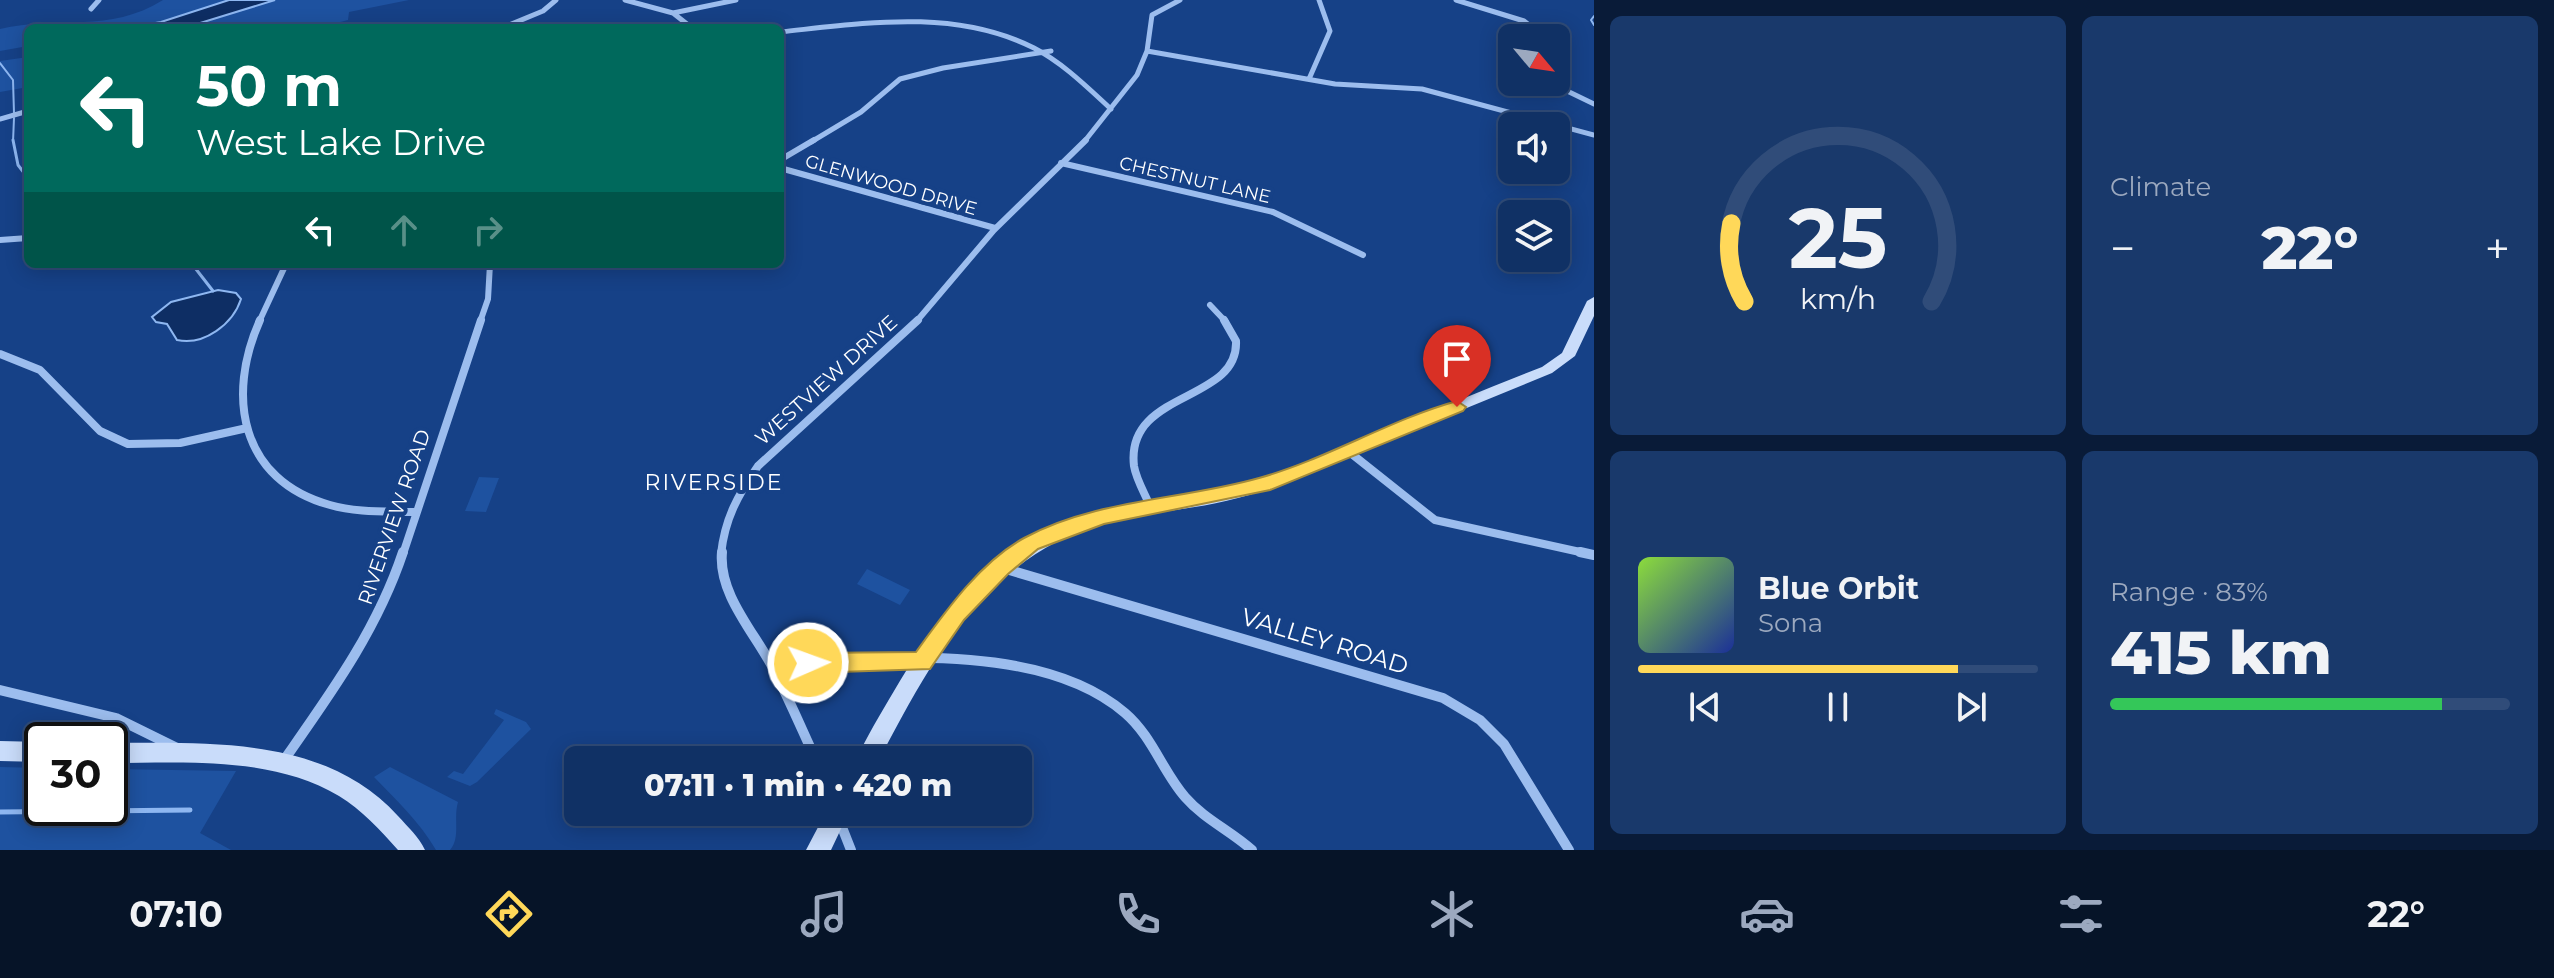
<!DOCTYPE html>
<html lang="en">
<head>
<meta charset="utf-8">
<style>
	body { margin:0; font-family:Montserrat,sans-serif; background:#19396b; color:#f1f3f6; height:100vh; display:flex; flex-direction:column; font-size:30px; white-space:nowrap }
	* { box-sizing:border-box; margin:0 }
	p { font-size:26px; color:#9ca9bf }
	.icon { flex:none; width:44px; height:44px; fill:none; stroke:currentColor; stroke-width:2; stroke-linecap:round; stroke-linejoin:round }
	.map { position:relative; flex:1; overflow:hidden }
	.sheet { display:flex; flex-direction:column; gap:16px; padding:16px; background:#091b38; width:960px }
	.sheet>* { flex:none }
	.banner { position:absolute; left:24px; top:24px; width:760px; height:244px; border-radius:12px; box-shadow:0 4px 20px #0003,0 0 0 2px #304c79; background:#00695c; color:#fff; overflow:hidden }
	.needle { width:52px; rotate:119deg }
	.buttons { position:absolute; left:1498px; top:24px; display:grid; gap:16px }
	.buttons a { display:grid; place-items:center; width:72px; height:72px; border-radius:12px; background:#103165; box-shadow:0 4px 20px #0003,0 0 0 2px #304c79; font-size:40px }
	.speed { position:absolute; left:24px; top:722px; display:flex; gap:16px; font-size:40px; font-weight:700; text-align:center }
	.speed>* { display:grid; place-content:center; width:104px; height:104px; border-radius:50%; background:#103165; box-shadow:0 4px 20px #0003,0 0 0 2px #304c79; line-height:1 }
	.speed .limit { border:4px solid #111; border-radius:12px; background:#fff; color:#111 }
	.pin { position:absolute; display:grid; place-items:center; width:68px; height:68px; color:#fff; margin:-82px -34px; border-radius:50% 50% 50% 0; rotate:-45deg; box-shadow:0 0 8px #0007 }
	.pin .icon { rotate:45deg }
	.me { position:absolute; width:88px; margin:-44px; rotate:88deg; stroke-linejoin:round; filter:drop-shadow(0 0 6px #0008) }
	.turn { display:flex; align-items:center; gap:28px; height:168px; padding:0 40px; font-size:36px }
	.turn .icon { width:104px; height:104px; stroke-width:2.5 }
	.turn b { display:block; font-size:56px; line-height:68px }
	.lanes { display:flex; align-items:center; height:76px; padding:0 40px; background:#0003; justify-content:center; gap:40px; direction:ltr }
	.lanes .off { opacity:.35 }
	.big { font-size:60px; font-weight:800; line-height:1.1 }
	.sheet .tile { flex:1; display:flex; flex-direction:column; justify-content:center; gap:12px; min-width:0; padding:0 28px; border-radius:12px; background:#19396b }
	.sheet .dial { align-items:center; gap:0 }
	.dial svg { height:208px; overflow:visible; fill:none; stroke:#304c79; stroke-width:7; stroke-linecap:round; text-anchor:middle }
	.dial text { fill:#f1f3f6; stroke:none }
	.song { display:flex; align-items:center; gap:24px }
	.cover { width:96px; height:96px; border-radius:12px; background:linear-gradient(135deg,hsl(90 70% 55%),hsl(230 70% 35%)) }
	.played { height:8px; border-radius:4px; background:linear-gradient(90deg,#ffd859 80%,#304c79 80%) }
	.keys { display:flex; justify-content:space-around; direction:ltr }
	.heat { display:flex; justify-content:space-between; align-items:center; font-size:44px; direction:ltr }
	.charge { height:12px; border-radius:6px; background:linear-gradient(90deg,#34c759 83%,#304c79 0) }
	.sheet .tiles { flex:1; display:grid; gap:16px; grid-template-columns:repeat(2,1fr) }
	.trip { position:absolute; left:564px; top:746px; width:468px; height:80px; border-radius:12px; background:#103165; box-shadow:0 4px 20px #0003,0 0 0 2px #304c79; font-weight:800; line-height:80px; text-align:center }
	.tab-bar { display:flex; height:128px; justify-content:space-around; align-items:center; background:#061428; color:#9ca9bf }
	.tab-bar .icon { width:56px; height:56px }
	.tab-bar .active { color:#ffd859 }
	.tab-bar b { font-size:36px; color:#f1f3f6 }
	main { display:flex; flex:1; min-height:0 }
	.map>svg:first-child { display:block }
	.green { fill:#1e52a0 }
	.water { fill:#0e2e64; stroke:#8eb7f1; stroke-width:2 }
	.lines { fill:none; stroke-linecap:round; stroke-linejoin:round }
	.stream-far2 { stroke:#8eb7f1; stroke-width:2 }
	.stream-far1 { stroke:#8eb7f1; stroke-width:3 }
	.stream { stroke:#8eb7f1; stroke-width:5 }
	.street-far3 { stroke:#9cbdee; stroke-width:5 }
	.street-far2 { stroke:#9cbdee; stroke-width:6 }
	.street-far1 { stroke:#9cbdee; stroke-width:8 }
	.street { stroke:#9cbdee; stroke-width:10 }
	.secondary { fill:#c9dcfa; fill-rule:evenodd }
	.route { fill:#ffd859; stroke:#a68c3a; stroke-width:2 }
	.labels { text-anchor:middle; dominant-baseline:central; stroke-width:8; stroke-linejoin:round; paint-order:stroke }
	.far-street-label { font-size:18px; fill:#fff; stroke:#164187 }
	.street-label { font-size:20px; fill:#fff; stroke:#164187 }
	.neighbourhood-label { font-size:22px; letter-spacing:2px; fill:#fff; stroke:#164187 }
	.near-street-label { font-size:24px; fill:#fff; stroke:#164187 }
</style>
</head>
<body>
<main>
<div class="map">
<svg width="1594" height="850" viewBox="0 0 1594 850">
	<rect width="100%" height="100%" fill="#164187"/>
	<path class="green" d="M163,0H229L161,22L127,28H28V46L0,51V29C58,15 109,34 163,0Z
		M275,0H409L349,12L348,20C330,24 301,35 285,23L250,28H184Z
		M28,57V87L0,92V61Z
		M479,477L499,478L486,512L465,511Z
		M867,569L910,590L900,605L857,584Z
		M496,709L526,722L531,729L477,782L470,786L447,777L454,771L463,774L504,720L494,714Z
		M0,767L42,768V808H110V769L236,771L200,833L231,850H0Z
		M390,767L458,802C453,819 461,837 450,850H436C419,821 396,800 374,777Z"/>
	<path class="water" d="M229,0H275L184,28H127L161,22Z
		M218,290L236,293L241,299C233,324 204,346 177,340L167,324L156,322L152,317L171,302Z"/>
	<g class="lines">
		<path class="stream-far2" d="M1594,16L1591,20L1594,25
			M0,63L13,80L14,113
			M13,142L14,118"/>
		<path class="stream-far1" d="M13,140L18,165L28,178
			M192,264L213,291"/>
		<path class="stream" d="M0,812L190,810"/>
		<path class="street-far3" d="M625,0L673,13L692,28
			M1456,0L1524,21L1545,38
			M91,9L99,0
			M673,13L736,0
			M411,28H451
			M502,28L543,11L556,0
			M780,32C865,23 954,8 1034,48C1063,63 1087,87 1111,109
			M1147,51L1335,84L1422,89L1594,135
			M1556,53L1563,89L1594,104
			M1309,79L1330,31L1319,0
			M0,119L28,111
			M811,142L861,112L900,79L943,68L1051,51
			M1084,142L1137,75L1147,51L1152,15L1180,0"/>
		<path class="street-far2" d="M780,160L814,140
			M1061,163L1273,212L1363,255
			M780,168L995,228
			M0,240L28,238
			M1210,305L1226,322
			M259,322L286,264
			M480,322L488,299L490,264
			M916,322L994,230L1086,140"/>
		<path class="street-far1" d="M260,320C226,396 240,480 330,505C357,513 387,511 416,512
			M0,354L40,370L100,431L128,444L180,443L247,428
			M1348,451L1435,520L1589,554
			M1150,506C1145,494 1136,479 1134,466C1125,390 1239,403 1236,341L1224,320
			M403,554L481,320
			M721,554C725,518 738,495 758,466L918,320"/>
		<path class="street" d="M722,552C718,595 756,634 774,670C789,699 802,730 816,760
			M1580,552L1594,555
			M1006,569L1443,698L1480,720L1504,744L1569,850
			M772,665C877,658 1040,640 1125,713C1152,736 1163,772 1185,797C1204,819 1231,831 1252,850
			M0,690L116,718L179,749
			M284,760C331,693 377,630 403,552
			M836,812L851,850"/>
		<path class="secondary" d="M1594,297V316L1575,356L1552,373L1271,488C1242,498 1212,505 1182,509C1156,513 1128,516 1103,523C986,558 932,659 879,760H856C867,736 881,713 894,691C945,605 1004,535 1104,509C1155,496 1209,496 1259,479C1355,447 1447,403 1542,367L1562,353L1587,301Z
			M0,741L42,742V762L0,761Z
			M110,743C209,743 326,736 398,816C408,827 419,837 425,850H398C380,830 362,810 339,796C271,756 186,763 110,763Z
			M826,812H849L831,850H806Z"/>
	</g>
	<path class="route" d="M1457,401L1466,407L1463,411L1270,490L1104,524L1038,549L1008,574L964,620L930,669L808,673L800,670L796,663L800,656L808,653L916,652C945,612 980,562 1024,538C1096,499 1182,500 1259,478C1327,459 1389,420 1457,401Z"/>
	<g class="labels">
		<g class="far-street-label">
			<text transform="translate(1195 180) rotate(13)">CHESTNUT LANE</text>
			<text transform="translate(891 185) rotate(16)">GLENWOOD DRIVE</text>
		</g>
		<g class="street-label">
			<text transform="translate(826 380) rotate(-42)">WESTVIEW DRIVE</text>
			<text transform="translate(394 517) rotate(-71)">RIVERVIEW ROAD</text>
		</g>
		<g class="neighbourhood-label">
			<text x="714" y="482">RIVERSIDE</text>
		</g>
		<g class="near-street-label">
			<text transform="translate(1325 641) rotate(17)">VALLEY ROAD</text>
		</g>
	</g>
</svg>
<div class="buttons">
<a><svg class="needle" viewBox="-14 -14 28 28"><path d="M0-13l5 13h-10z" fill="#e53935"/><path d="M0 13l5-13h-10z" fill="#9ca9bf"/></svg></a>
<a><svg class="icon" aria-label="sound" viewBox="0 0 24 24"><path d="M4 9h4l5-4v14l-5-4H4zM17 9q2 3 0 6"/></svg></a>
<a><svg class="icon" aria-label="layers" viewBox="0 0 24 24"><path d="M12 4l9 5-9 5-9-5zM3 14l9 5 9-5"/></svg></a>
</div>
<div class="speed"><div class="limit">30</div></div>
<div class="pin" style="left:1457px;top:407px;background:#d93025"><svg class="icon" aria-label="arrive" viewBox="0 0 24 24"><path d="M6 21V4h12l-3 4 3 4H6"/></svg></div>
<svg class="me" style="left:808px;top:663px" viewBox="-20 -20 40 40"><circle r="17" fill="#ffd859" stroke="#fff" stroke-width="3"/><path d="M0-11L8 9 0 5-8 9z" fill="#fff"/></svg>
<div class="trip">07:11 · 1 min · 420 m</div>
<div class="banner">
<div class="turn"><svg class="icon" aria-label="left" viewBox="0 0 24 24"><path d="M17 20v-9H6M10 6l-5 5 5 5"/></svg><div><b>50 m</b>West Lake Drive</div></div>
<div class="lanes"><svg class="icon" aria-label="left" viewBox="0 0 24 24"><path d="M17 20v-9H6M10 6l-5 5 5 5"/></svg><svg class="icon off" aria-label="ahead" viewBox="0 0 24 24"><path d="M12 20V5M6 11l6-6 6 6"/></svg><svg class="icon off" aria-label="right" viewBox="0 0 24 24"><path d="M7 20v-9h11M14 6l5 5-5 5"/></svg></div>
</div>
</div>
<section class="sheet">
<div class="tiles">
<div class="tile dial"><svg viewBox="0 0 100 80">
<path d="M14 69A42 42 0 1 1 86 69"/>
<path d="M14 69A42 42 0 0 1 9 39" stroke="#ffd859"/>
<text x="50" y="56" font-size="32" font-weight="700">25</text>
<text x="50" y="72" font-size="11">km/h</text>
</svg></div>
<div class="tile"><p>Climate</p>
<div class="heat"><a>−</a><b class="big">22°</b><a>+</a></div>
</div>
<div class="tile">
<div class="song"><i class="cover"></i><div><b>Blue Orbit</b><p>Sona</p></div></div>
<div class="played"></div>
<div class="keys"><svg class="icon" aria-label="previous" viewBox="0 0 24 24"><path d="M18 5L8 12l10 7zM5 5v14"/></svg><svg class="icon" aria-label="pause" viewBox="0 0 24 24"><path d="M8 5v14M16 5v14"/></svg><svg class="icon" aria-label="next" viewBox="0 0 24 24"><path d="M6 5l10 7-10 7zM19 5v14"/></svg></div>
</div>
<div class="tile"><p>Range · 83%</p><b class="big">415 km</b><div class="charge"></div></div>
</div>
</section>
</main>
<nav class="tab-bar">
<b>07:10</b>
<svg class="icon active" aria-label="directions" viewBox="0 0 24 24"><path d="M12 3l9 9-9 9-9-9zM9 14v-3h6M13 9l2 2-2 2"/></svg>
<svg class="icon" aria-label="music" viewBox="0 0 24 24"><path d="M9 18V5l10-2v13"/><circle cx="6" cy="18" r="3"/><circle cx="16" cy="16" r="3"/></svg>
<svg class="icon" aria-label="phone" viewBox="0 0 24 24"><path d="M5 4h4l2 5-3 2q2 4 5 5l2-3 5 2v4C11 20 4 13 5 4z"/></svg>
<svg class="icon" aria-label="climate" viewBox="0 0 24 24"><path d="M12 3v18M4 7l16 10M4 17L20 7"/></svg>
<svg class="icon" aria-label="car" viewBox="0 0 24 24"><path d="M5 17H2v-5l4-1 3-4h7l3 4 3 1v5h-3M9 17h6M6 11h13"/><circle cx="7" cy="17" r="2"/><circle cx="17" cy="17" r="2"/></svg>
<svg class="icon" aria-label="filters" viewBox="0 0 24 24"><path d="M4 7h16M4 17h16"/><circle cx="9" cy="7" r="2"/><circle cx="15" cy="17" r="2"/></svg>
<b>22°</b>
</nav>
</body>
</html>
